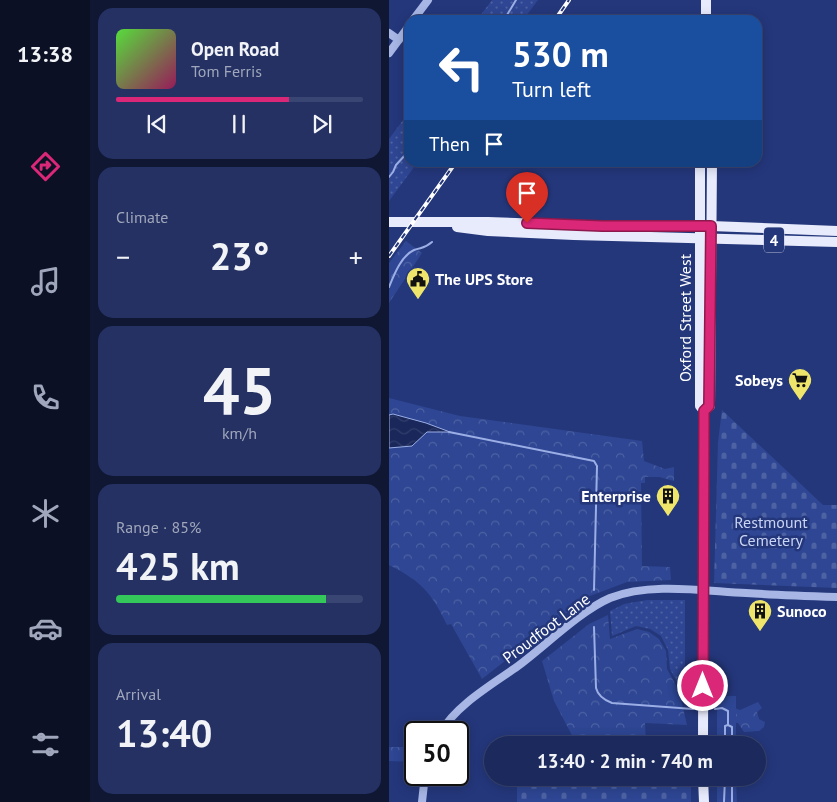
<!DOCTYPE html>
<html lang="en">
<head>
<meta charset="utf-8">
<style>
	body { margin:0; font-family:"PT Sans",sans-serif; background:#243162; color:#f1f3f6; height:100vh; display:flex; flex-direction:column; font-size:19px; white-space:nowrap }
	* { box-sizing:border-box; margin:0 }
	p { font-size:16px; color:#a0a6bb }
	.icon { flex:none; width:28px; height:28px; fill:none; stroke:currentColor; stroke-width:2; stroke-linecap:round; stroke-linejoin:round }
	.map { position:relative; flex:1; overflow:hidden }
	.panel { display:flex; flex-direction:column; gap:8px; padding:8px; background:#0f1733; width:299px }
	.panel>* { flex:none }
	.hud { position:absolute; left:15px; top:15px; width:358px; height:152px; border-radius:15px; box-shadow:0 2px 12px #0003,0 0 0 1px #394572; background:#1a4fa0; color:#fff; overflow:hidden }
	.speed { position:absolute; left:15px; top:721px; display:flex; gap:10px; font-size:25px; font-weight:700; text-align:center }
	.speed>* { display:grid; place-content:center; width:65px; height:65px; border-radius:50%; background:#1b295c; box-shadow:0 2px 12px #0003,0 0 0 1px #394572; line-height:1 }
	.speed .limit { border:2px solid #111; border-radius:8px; background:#fff; color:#111 }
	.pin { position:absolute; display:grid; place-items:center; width:42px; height:42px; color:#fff; margin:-51px -21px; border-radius:50% 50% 50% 0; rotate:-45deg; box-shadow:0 0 5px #0007 }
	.pin .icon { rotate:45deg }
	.me { position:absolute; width:55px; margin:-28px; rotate:0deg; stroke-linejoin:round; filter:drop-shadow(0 0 4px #0008) }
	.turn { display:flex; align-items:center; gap:18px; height:105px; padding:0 25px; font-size:22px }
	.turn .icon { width:65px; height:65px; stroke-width:2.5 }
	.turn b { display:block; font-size:35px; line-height:42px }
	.then { display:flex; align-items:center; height:48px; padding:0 25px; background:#0003; gap:10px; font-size:19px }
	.big { font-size:38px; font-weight:600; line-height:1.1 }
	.panel .tile { flex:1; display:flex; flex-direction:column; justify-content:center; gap:8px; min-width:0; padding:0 18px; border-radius:15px; background:#243162 }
	.panel .dial { align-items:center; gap:0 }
	.dial b { font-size:65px; line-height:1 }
	.song { display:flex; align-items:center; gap:15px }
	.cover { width:60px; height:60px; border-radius:8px; background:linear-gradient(135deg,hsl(110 70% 55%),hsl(330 70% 35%)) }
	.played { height:5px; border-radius:2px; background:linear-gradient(90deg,#db2777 70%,#394572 70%) }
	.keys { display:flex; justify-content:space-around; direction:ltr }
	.heat { display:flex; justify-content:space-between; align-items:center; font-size:28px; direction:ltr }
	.charge { height:8px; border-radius:4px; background:linear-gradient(90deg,#34c759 85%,#394572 0) }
	.trip { position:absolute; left:95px; top:736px; width:282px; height:50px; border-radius:25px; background:#1b295c; box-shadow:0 2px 12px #0003,0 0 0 1px #394572; font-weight:600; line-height:50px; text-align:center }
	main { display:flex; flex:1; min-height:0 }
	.dock { display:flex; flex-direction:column; width:90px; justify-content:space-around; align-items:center; background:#0b1025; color:#a0a6bb }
	.dock .icon { width:35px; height:35px }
	.dock .active { color:#db2777 }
	.dock b { font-size:22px; color:#f1f3f6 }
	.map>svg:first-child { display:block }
	.grass { fill:url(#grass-dots) }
	.forest { fill:url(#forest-crowns) }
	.cemetery { fill:url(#cemetery-stones) }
	.park { fill:#2e4693 }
	.water { fill:url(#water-waves); stroke:#9baee6 }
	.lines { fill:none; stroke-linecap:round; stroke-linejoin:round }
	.stream { stroke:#9baee6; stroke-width:2 }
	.minor { stroke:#a7b6e5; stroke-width:8 }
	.major { stroke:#e8ebfc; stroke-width:10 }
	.rail-casing { stroke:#fff; stroke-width:4 }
	.rail { stroke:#24377b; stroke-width:2; stroke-dasharray:5.5; stroke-linecap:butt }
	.route-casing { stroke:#8e194d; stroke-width:12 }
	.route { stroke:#db2777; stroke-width:9 }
	.labels { text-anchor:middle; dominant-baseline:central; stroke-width:5; stroke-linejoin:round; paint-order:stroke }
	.shield { fill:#24377b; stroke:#bdc3d7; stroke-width:1 }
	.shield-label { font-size:15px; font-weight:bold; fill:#fff }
	.poi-label { font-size:16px; font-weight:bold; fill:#fff; stroke:#24377b; text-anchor:start }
	.street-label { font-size:16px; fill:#fff; stroke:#24377b }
	.park-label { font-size:16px; fill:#cad4f4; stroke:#24377b }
</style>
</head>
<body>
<main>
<nav class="dock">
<b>13:38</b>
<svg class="icon active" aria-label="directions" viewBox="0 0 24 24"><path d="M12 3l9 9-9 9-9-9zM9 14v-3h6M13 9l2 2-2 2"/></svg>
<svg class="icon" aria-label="music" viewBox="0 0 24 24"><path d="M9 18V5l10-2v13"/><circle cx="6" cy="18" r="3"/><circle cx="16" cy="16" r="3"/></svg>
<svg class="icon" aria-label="phone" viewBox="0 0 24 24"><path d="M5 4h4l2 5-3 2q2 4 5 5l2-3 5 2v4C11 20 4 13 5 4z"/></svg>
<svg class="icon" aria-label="climate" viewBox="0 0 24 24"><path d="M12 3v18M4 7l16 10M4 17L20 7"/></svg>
<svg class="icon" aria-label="car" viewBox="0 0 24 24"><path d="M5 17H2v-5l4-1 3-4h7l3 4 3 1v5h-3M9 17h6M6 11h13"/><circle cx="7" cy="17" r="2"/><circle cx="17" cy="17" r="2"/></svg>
<svg class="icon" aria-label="filters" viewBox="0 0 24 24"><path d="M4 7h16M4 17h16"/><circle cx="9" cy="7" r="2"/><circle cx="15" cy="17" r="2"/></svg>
</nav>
<section class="panel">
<div class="tile">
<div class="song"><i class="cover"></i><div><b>Open Road</b><p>Tom Ferris</p></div></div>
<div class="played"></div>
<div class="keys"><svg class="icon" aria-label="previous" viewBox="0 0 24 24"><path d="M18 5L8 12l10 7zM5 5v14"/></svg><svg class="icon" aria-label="pause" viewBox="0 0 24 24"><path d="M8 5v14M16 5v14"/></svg><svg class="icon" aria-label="next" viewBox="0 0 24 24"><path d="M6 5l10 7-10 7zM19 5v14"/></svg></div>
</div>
<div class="tile"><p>Climate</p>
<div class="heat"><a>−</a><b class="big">23°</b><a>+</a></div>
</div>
<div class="tile dial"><b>45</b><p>km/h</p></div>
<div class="tile"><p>Range · 85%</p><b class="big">425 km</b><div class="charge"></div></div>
<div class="tile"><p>Arrival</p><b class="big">13:40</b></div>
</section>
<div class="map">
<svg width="449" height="802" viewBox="0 0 449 802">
	<defs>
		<pattern id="grass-dots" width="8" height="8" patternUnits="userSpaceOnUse" patternTransform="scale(1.25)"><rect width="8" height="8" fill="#2e4693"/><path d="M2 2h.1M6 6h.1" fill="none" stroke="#4d62a3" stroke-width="1.8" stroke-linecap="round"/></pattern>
		<pattern id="forest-crowns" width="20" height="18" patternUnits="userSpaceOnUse" patternTransform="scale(1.25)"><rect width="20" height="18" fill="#2e4693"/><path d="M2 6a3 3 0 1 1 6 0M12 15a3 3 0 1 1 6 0" fill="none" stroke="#4d62a3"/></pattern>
		<pattern id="cemetery-stones" width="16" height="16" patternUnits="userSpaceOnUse" patternTransform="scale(1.25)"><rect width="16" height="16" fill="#2e4693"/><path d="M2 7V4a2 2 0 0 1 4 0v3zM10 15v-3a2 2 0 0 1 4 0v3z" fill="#4d62a3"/></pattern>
		<pattern id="water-waves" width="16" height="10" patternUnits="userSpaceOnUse" patternTransform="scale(1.25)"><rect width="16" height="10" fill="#19275b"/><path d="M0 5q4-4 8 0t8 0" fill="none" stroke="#303d6b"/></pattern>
	</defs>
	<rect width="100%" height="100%" fill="#24377b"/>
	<path class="grass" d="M103,0H149L134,20H88Z
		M20,112V162L28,163L0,201V139Z
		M258,600H296V697L281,669L279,650L272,636L261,629L247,626L223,636L221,611L235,604Z"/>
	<path class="forest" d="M17,241L33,253L0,303V263Z
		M0,398L71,416L253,441L255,461L276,469L285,467V481L270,477H256V483H252L253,566L281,567L282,580L238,582L201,596L190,603L93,679L62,624L58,625C43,593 32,581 0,565Z
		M219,615L221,639L248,629L260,632L270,639L277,651L278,669L290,691L298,725L256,723L257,745H188L165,701L153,661L200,624Z
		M369,702L373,708L368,712L370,719L376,722L375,727L370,731L355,732L349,723L336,722L343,707L351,710Z
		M0,747H26V762L0,761Z"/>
	<path class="cemetery" d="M333,410L434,505H448V588L325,583L329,442Z
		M128,778H302V802H128Z"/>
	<path class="park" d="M328,696H347V745H328Z
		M328,778H347L348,802H328Z"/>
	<path class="water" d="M4,414L37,423L61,432H38L23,446L0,448V415Z"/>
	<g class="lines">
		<path class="stream" d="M115,20L127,0
			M0,177L4,172L7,165L17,154L20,141
			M0,287C5,275 12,256 25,250C33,247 35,249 43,242
			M60,432L205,461L208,466L205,590
			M205,627L207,688C209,696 215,700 223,703L304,709
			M326,709L333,708L339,711V725L336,726V745
			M339,725L343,727V745
			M343,778V802
			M335,802L336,778"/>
		<path class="minor" d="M24,20L39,0
			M0,33L10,40
			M0,53L20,26
			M52,732C67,705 104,684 129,666C156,646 191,611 221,598C261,582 315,591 357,593C387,595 418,596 449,597
			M33,802L36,775"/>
		<path class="major" d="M317,20V0
			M311,162V406L315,411L314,745
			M0,222H99L185,225L322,226L449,231
			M68,227L99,231L185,235L449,242
			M315,411L321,406L323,162
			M314,778L315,802"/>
		<g class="rail-casing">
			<path id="rail" d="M166,20L180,0
				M0,256L67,162"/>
		</g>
		<use href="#rail" class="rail"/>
	</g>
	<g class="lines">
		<g class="route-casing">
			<path id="route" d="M138,223L213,226H322L320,406L315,411V420L314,686"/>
		</g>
		<use href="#route" class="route"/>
	</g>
	<defs>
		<g id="civic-pin" transform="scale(1.25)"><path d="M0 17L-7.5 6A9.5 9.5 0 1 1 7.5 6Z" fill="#efe56b" stroke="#24377b"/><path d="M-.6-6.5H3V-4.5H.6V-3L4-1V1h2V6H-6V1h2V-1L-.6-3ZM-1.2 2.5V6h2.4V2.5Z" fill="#111"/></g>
		<g id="supermarket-pin" transform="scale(1.25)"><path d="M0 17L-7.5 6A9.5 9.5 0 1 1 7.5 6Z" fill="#efe56b" stroke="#24377b"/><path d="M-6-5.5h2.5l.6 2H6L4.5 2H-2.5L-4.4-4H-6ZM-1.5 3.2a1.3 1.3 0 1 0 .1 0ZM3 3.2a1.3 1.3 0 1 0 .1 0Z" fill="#111"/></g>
		<g id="building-pin" transform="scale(1.25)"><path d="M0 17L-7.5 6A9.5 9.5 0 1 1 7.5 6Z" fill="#efe56b" stroke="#24377b"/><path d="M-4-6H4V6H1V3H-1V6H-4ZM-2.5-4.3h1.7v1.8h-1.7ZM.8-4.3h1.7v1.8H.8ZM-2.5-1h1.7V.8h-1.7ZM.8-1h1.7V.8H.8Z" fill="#111"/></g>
	</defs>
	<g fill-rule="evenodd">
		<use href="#civic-pin" x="29" y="279"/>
		<use href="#supermarket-pin" x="411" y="380"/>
		<use href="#building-pin" x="279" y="496"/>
		<use href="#building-pin" x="371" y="611"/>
	</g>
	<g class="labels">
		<rect class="shield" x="375" y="227.5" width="20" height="25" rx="4"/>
		<g class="shield-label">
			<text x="385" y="240">4</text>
		</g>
		<g class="poi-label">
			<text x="46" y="279">The UPS Store</text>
			<text x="394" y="380" text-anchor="end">Sobeys</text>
			<text x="262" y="496" text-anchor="end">Enterprise</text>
			<text x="388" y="611">Sunoco</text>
		</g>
		<g class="street-label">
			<text transform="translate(296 318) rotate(-90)">Oxford Street West</text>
			<text transform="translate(157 628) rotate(-37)">Proudfoot Lane</text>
		</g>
		<g class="park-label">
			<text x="382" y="522">Restmount<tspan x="382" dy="18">Cemetery</tspan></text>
		</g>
	</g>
</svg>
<div class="speed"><div class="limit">50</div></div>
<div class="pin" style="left:138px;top:223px;background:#d93025"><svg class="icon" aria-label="arrive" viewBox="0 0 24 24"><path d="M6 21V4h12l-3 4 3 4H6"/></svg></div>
<svg class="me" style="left:314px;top:686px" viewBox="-20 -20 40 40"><circle r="17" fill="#db2777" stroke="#fff" stroke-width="3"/><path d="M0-11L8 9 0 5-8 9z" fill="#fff"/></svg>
<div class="trip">13:40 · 2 min · 740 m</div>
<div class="hud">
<div class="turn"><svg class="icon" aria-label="left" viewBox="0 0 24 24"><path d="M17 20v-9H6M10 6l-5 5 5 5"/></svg><div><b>530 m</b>Turn left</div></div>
<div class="then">Then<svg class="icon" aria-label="arrive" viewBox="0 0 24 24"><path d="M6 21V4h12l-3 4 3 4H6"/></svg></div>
</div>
</div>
</main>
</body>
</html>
